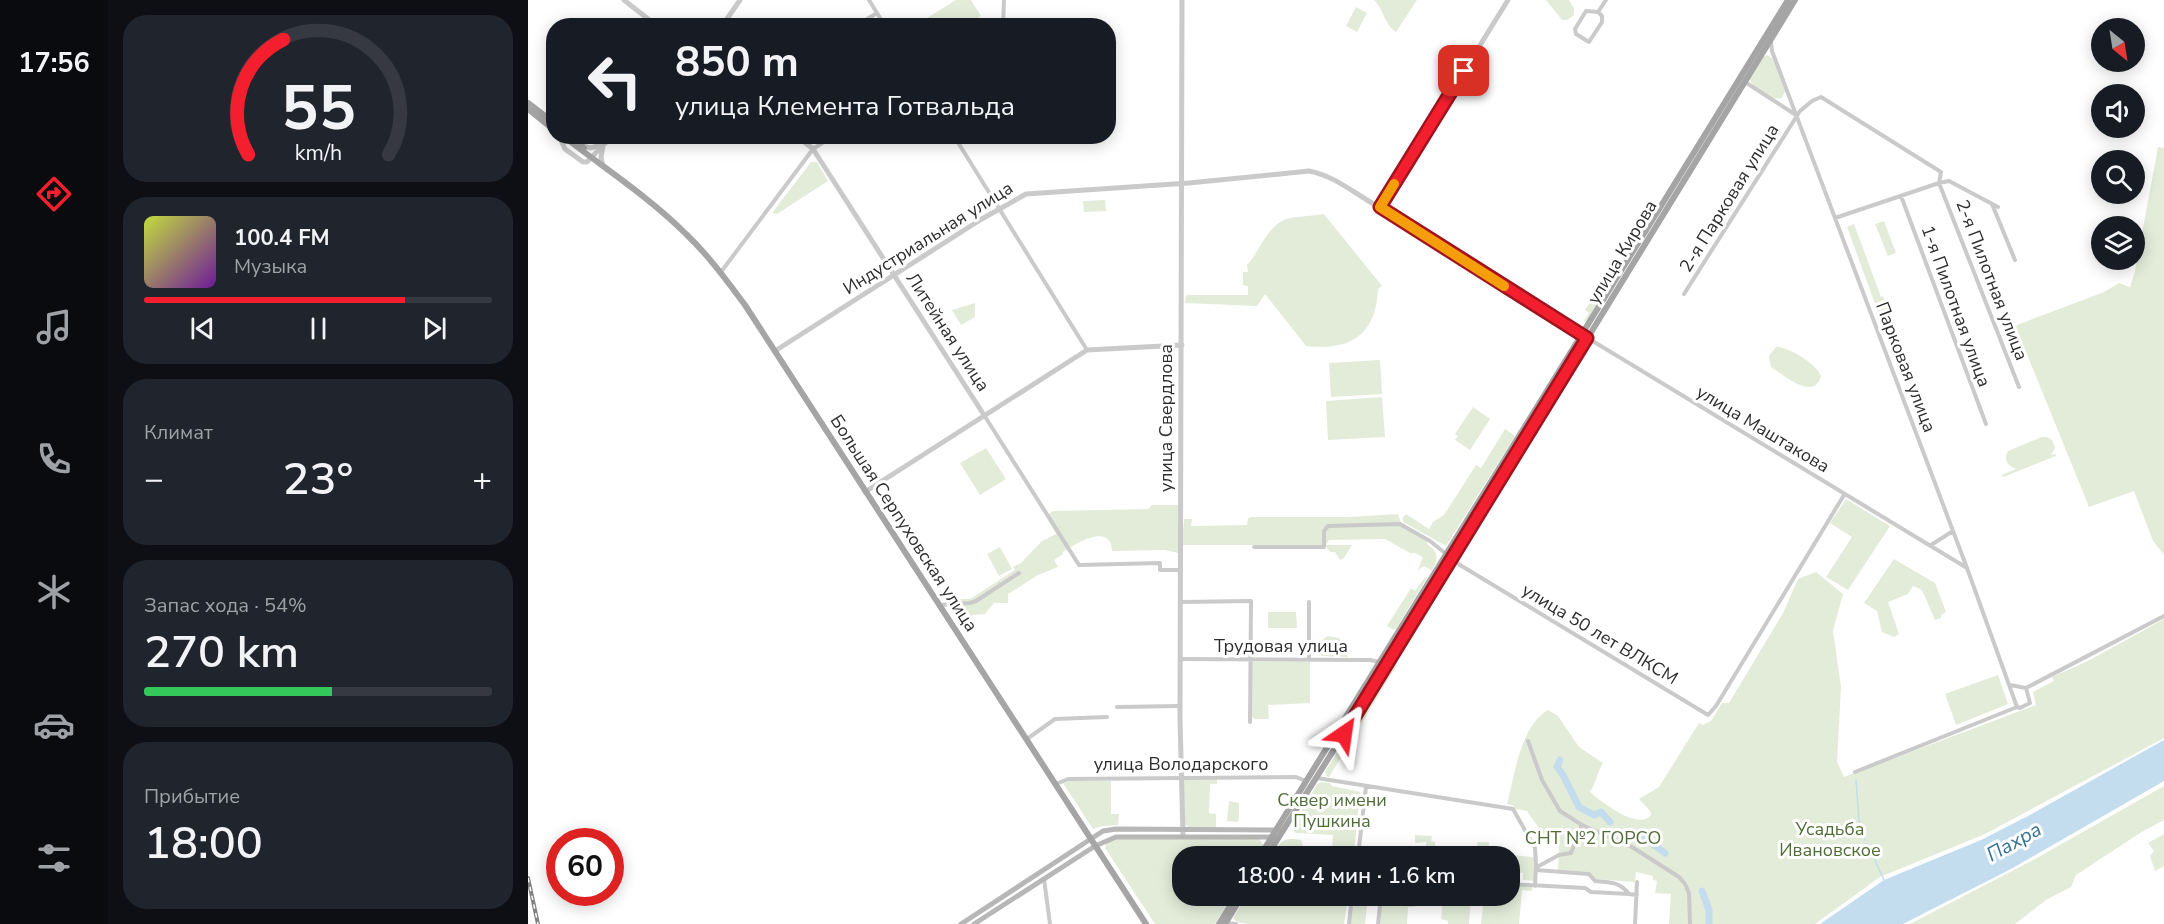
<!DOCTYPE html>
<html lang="ru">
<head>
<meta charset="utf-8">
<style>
	body { margin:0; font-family:"Nunito Sans",sans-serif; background:#20242c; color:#f1f3f6; height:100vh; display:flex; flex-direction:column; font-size:22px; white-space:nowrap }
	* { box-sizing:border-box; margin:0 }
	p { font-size:20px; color:#9ea1a6 }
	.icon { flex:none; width:33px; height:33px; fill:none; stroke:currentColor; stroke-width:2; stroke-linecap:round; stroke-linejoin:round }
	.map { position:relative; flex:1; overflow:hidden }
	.details { display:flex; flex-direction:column; gap:15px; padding:15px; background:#0d0f14; width:420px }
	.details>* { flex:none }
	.banner { position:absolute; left:18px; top:18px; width:570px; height:126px; border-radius:24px; box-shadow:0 3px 15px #0003; background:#171b24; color:#f1f3f6; overflow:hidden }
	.needle { width:39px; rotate:150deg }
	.buttons { position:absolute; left:1563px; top:18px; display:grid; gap:12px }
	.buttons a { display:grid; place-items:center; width:54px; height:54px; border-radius:50%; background:#171b24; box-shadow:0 3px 15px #0003; font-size:30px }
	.speed { position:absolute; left:18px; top:828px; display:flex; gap:12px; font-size:30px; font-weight:700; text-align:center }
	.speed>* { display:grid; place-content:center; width:78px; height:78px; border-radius:50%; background:#171b24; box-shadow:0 3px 15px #0003; line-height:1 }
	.speed .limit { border:9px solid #d22; background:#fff; color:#111 }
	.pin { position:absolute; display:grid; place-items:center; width:51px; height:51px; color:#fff; margin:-26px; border-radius:12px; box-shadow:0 3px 9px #0006 }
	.me { position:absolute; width:66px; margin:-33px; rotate:32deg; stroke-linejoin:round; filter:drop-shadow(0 0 4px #0008) }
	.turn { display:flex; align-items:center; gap:21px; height:126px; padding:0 30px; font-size:27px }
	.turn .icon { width:78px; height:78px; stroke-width:2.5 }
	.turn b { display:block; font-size:42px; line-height:51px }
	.big { font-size:45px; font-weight:600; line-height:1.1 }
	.details .tile { flex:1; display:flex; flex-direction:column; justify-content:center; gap:9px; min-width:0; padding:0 21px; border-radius:24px; background:#20242c }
	.details .dial { align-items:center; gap:0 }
	.dial svg { height:156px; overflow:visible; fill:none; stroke:#363941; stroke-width:7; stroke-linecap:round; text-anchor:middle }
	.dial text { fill:#f1f3f6; stroke:none }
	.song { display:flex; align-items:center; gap:18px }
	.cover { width:72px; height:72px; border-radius:9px; background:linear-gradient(135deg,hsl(70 70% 55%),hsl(280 70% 35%)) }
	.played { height:6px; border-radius:3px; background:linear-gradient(90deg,#f41f2e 75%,#363941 75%) }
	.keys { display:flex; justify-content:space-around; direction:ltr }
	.heat { display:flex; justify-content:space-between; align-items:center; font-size:33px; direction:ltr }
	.charge { height:9px; border-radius:4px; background:linear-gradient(90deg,#34c759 54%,#363941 0) }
	.trip { position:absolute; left:644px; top:846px; width:348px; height:60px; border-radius:24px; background:#171b24; box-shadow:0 3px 15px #0003; font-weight:600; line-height:60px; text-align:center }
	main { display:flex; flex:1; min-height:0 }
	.tab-bar { display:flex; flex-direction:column; width:108px; justify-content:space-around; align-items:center; background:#090b0e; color:#9ea1a6 }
	.tab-bar .icon { width:42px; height:42px }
	.tab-bar .on { color:#f41f2e }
	.tab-bar b { font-size:27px; color:#f1f3f6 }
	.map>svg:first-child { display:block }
	.green { fill:#e3ecd9 }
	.water { fill:#c3ddee }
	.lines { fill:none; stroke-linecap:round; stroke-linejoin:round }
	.stream { stroke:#c3ddee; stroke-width:1.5 }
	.river { stroke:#c3ddee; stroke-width:7 }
	.minor { stroke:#cacaca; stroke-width:4 }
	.tertiary { stroke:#cacaca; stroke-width:5 }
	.secondary { stroke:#b7b7b7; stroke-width:5 }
	.primary { stroke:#a5a5a5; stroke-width:6 }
	.rail-casing { stroke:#828282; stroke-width:4 }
	.rail { stroke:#fff; stroke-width:1.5; stroke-dasharray:4.5; stroke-linecap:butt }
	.route-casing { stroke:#9f141e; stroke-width:15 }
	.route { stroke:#f41f2e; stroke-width:10 }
	.slow { stroke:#f59e0b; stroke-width:10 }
	.labels { text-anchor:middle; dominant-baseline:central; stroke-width:6; stroke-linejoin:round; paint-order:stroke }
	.street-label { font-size:18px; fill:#2d2d2d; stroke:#fff }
	.park-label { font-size:18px; fill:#506c37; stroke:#fff }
	.water-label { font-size:20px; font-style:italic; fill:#347095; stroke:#fff }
</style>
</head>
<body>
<main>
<nav class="tab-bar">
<b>17:56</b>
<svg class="icon on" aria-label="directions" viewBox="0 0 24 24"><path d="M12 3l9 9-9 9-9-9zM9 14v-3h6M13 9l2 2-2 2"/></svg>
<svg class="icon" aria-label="music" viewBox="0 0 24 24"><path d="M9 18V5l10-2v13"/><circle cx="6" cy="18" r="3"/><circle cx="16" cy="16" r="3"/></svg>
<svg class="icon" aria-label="phone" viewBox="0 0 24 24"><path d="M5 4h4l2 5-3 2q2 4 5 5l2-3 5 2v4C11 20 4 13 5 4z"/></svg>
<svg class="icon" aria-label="climate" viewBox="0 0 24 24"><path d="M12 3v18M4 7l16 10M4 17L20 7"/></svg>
<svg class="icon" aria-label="car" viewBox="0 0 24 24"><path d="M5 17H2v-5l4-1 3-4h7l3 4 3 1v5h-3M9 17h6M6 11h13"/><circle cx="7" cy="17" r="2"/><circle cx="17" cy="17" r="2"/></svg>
<svg class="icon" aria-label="filters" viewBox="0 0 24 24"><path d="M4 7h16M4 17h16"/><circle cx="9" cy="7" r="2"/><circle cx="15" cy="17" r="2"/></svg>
</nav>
<section class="details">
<div class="tile dial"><svg viewBox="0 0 100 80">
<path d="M14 69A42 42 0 1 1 86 69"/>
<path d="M14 69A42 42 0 0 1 32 10" stroke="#f41f2e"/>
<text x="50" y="56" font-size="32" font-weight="700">55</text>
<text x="50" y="72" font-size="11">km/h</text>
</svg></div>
<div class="tile">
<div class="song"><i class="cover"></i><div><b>100.4 FM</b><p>Музыка</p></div></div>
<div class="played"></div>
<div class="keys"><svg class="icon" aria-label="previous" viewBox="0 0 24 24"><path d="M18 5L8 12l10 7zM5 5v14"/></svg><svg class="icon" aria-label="pause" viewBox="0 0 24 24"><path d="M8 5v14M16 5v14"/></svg><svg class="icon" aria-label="next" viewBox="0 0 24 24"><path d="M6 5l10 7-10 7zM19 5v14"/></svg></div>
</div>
<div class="tile"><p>Климат</p>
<div class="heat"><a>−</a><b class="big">23°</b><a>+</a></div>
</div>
<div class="tile"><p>Запас хода · 54%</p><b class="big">270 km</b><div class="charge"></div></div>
<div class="tile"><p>Прибытие</p><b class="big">18:00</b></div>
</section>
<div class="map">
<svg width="1636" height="924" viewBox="0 0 1636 924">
	<rect width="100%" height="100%" fill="#fff"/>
	<path class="green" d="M428,0H443L453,16L439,25H388Z
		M846,0H889L868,32C856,24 856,10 846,0Z
		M1018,0H1041L1046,8V15L1039,20H1034Z
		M828,7L839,13L829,32L818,26Z
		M1239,55L1245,59L1257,91L1254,98C1243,101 1225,89 1222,79L1235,57Z
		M1630,147L1636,148V555L1625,541L1606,491L1561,507L1488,327L1489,325L1576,292L1591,283L1602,287L1607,271Z
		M283,162H289L300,181L249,214L244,213Z
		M577,200L578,211L556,212L555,201Z
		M796,214L854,286L850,289C848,336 821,351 778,346L737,294L729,306L657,303L658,295H720V286L715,285V272H720L719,265C732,251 739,226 758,219C770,216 784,216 796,214Z
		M1356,221L1368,253L1360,256L1347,224Z
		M1326,224L1353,297L1355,296L1363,317L1353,320L1319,227Z
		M1083,268L1089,272L1058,322L1056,321L1061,313L1057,310Z
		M447,303V317L433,325L424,310Z
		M1248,347C1260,346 1290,365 1293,376C1286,402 1256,375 1243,367L1241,356Z
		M852,360L854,394L803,397L801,363Z
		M854,397L857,437L800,440L798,401Z
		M945,407L962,419L942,450L927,440L930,436L927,434Z
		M977,429L987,436L918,546L875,522V517L878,514L901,529L905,522L916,515L948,465L953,468Z
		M1514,437H1519L1524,440L1527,448L1523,455L1528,454V456L1475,477L1474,475L1488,469C1480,466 1475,460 1480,451Z
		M458,448L478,479L452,495L432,463Z
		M1318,499L1362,526L1320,590L1298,577L1324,537L1302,523Z
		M624,505H650V553L637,550L584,551C583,522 548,543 535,552V554L526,560L530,567L510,575L480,594V603H466L457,614L445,615L432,625L415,599L427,595L430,599H442L487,570L485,567L493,563L514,541L528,534L518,516L525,511L621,509Z
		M870,514L874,526L899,541V544C911,552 910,559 904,571L896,566L890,570L895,557L887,553H882L857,539L801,540L798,545H824L816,558L812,560L807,552H802L797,545H654L656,519H664L663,526L719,525L720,518L723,517H821Z
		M472,547L484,569L471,576L459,554Z
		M1366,559L1407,583L1418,612L1413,615V618L1407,620L1394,590L1385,586L1380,594L1360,602L1371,634L1366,637L1354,632L1349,611L1336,603Z
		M1288,572L1315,594L1305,631L1313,687L1309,762L1316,777L1508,705L1505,692L1526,681L1524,677L1560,661L1636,619V738L1457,834L1352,877L1287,924H1141L1143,894L1127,893L1129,881L1125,880V876L1108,872L1107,882L1067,879L1061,872L1030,870L1031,847L1017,837L999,811L988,809L984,805L979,804C987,775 992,726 1020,710L1030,716L1051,747L1075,763C1069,773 1068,783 1062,792C1074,802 1110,831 1123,815L1122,811L1111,799L1131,787L1171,723L1175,725L1183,721L1194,703H1201L1255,613L1270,579Z
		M898,576L899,578L868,629L866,630L859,626L883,588L887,591Z
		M740,612H768L769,628H740Z
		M800,636L811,638L820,657L793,656V641Z
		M724,662H782V703L740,705L741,719H727L724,717Z
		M864,664L869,665L801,777L798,776L797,772L852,683H854Z
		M1470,675L1480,704L1428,725L1417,694Z
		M689,778V784H682L681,813L688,814V827H661L656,824V779Z
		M541,781H583V814H591L590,825L574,826L565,829L535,783Z
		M793,782L802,783L804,786L832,792L826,853L805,850L804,852L825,856H744C753,841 754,837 773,840L776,849L804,850L805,835L768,833L763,829L789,784Z
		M1636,786V820L1612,833L1548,875L1543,887L1518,900L1487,924H1382L1507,859Z
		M701,801L711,803V820L709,822L699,821Z
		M1636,834V866L1627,871L1622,856L1626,851L1620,843Z
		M887,835L904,836L903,841L907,842V849L936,851V856H866V846L898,848V842L887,843Z
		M595,838L731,839L735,845L728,856H654V896H704L687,924H627L577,848C578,839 586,839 595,838Z
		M949,842H961L960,850H956V853L1007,857V881L995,880V873L981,872V856H938V851H950Z
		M981,885L1004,886V891L994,890L991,924H953L956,896H981Z
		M719,896H820L816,924H720L709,922L705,918Z
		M826,896H836L835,905L839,906L837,924H822Z
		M854,896H888L887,907H880L879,924H851Z
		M917,896H943L941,924H920V921L913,919L915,898Z"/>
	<path class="water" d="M1636,740V781L1483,869L1375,924H1292L1356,880L1453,840L1500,816Z"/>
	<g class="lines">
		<path class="stream" d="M1328,780L1331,821L1337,840
			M1339,843L1356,880"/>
		<path class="river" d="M1032,760L1029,767L1035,775L1051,807L1066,815L1073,812L1082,822
			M1113,836L1137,853
			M1174,891L1181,910V924"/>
		<path class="minor" d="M341,0L357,26
			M1058,11L1070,12L1074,16V22L1061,42L1048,34L1047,29Z
			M1070,12L1078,0
			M328,26L349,13
			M475,26L476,0
			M1243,42L1244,51L1439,568L1489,707L1492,708L1502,703L1498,688L1482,685
			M1217,82L1268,115
			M426,136L559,350
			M1373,196L1458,424
			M1464,204L1487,260
			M1307,218L1411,183L1491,387
			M193,272L285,149L305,136
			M1156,294L1272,111L1284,101L1293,97L1413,172L1411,183L1421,181L1470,207
			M1058,337L1439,568
			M456,415L551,565L632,563V570H653
			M1403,545L1425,531
			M726,547H796V531L800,526L872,524L902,541L932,565L1180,715L1188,706L1316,495
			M653,602L723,601L722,722
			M781,602V660
			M411,605L442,603L448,601L491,573
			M652,659L842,660L852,662
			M1498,688L1636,616
			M589,707L652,706
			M499,739L527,719L579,717
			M1000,741L1014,780L1032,811L1054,825L1104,847L1151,877L1157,884L1161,893L1162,924
			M1327,772L1489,707
			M789,778L985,809L1007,848L1008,864L1007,886
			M528,784L540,779L768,777L778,781
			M830,856L838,787
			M1009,867L1031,855L1043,853L1054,825
			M1008,870L1061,874L1067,881C1082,882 1092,882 1101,894L1109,895
			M516,879L522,924
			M981,884L1057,888L1063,892L1101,894
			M698,923L708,924
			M821,924L824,896
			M850,924L853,896
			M1107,924L1109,882"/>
		<path class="tertiary" d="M96,0L129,26
			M654,0L652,719L655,836
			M194,26L212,0
			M31,136L37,149L55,162H59L84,136
			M269,136L285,149L456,415
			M54,145L62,148L74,145
			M75,146L73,157L75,166
			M852,207L980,0
			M247,351L452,220L498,194L661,183L781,171C803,175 821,189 839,200L1054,335
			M337,492L559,350L654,345"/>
		<path class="secondary" d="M433,924L575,831L588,829L752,830
			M446,924L567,846L588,837H747"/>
		<path class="primary" d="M0,103L26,123
			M0,109L26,130
			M35,136C76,168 121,197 158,234C181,256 199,281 217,305L618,924
			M42,136L56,148
			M732,856L1260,0
			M739,856L846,686L1267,0
			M691,924L708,896
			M697,924L714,896"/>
		<g class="rail-casing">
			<path id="rail" d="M0,878L10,924"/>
		</g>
		<use href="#rail" class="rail"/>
	</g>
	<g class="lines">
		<g class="route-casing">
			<path id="route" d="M816,734L1059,338L852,207L936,71"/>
		</g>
		<use href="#route" class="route"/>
		<path class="slow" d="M866,184L852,207L976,286"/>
	</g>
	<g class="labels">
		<g class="street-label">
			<text transform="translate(1201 198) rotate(-58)">2-я Парковая улица</text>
			<text transform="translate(400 238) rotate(-32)">Индустриальная улица</text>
			<text transform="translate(1094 252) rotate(-59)">улица Кирова</text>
			<text transform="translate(1464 280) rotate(69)">2-я Пилотная улица</text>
			<text transform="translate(1428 306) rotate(70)">1-я Пилотная улица</text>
			<text transform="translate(420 332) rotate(57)">Литейная улица</text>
			<text transform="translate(1378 367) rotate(69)">Парковая улица</text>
			<text transform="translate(638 418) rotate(-90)">улица Свердлова</text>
			<text transform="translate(1235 429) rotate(31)">улица Маштакова</text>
			<text transform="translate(376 523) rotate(57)">Большая Серпуховская улица</text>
			<text transform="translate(1072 634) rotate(31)">улица 50 лет ВЛКСМ</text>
			<text x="753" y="646">Трудовая улица</text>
			<text x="653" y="764">улица Володарского</text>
		</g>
		<g class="park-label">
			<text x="804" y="800">Сквер имени<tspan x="804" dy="21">Пушкина</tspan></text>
			<text x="1302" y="829">Усадьба<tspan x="1302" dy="21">Ивановское</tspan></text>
			<text x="1065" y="838">СНТ №2 ГОРСО</text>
		</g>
		<g class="water-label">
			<text transform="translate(1486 842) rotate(-29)">Пахра</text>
		</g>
	</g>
</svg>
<div class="buttons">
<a><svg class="needle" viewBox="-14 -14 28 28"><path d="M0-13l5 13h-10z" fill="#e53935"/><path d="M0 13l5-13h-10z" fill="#9ea1a6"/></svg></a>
<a><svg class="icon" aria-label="sound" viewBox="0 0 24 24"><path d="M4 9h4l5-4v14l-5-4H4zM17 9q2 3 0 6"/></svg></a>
<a><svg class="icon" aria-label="search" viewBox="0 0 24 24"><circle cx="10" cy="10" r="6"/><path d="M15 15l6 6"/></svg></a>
<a><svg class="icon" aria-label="layers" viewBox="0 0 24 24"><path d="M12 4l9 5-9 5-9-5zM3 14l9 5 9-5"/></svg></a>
</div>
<div class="speed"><div class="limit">60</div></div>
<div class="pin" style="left:936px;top:71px;background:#d93025"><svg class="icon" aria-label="arrive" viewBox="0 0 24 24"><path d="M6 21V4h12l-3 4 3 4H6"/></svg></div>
<svg class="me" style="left:816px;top:734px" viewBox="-20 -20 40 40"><path d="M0-17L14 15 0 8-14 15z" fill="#f41f2e" stroke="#fff" stroke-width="4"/></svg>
<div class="trip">18:00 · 4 мин · 1.6 km</div>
<div class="banner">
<div class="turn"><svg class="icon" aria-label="left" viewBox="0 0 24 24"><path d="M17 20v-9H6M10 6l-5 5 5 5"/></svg><div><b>850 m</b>улица Клемента Готвальда</div></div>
</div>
</div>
</main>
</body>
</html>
